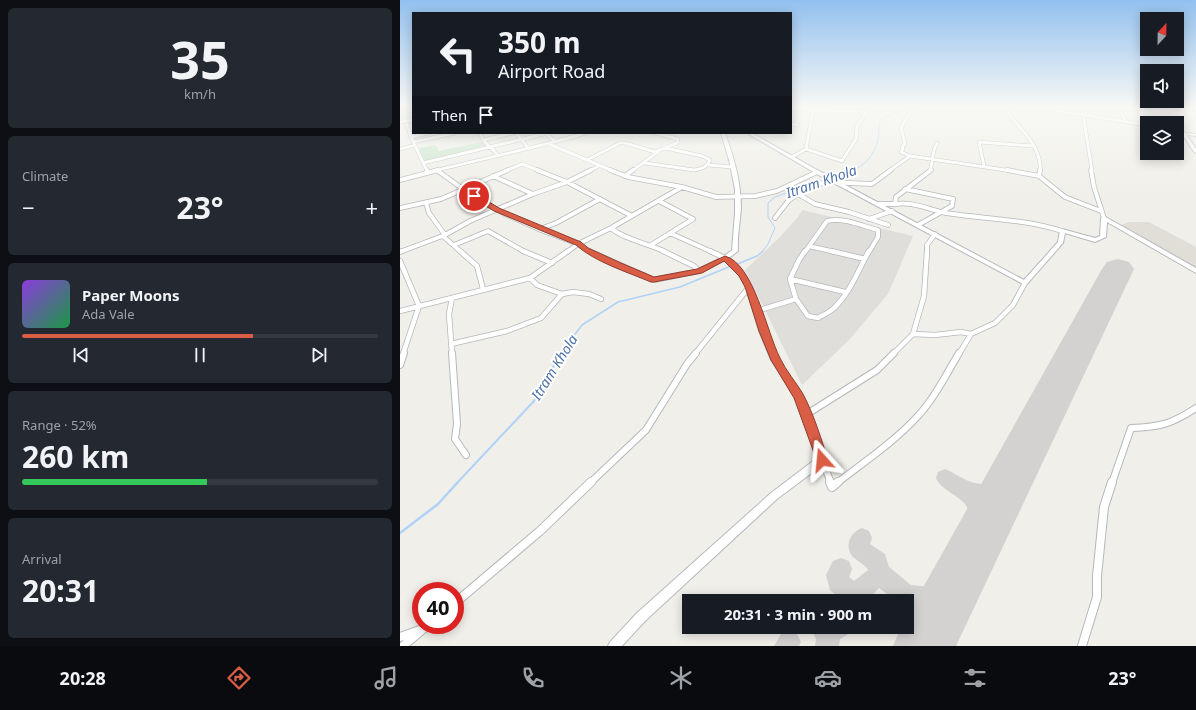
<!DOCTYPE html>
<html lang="en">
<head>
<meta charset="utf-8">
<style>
	body { margin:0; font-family:"Noto Sans",sans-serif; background:#242831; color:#f1f3f6; height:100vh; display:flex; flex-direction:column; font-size:15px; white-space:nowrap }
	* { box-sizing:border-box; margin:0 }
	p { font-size:13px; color:#9ea1a6 }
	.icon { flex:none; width:22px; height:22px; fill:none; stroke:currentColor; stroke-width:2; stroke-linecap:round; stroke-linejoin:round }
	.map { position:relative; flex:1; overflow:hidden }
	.panel { display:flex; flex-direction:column; gap:8px; padding:8px; background:#0d0f14; width:400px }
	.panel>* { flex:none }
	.guide { position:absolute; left:12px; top:12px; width:380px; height:122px; border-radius:0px; box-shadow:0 2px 10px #0003; background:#171b24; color:#f1f3f6; overflow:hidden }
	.needle { width:26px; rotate:22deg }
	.tools { position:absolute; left:740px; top:12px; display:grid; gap:8px }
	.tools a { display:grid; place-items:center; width:44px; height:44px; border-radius:0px; background:#171b24; box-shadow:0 2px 10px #0003; font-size:20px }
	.speed { position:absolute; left:12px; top:582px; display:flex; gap:8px; font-size:20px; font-weight:700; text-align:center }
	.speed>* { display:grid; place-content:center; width:52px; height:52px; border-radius:50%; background:#171b24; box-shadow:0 2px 10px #0003; line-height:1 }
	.speed .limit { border:6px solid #d22; background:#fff; color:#111 }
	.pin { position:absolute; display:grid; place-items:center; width:34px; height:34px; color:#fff; margin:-17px; border:2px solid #fff; border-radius:50%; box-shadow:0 1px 4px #0007 }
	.me { position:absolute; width:44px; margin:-22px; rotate:342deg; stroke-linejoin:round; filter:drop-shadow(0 0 3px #0008) }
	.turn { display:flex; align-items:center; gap:14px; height:84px; padding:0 20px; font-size:18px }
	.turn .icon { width:52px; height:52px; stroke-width:2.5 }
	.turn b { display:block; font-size:28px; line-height:34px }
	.then { display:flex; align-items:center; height:38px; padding:0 20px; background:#0003; gap:8px; font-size:15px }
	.big { font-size:30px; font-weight:700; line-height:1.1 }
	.panel .card { flex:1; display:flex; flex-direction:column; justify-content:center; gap:6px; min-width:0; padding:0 14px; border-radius:6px; background:#242831 }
	.panel .dial { align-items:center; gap:0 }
	.dial b { font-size:52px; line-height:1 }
	.song { display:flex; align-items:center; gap:12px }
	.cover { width:48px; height:48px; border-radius:6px; background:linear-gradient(135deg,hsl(270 70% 55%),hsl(140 70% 35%)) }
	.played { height:4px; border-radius:2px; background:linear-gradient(90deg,#da5e45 65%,#363941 65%) }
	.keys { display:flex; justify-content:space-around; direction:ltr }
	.heat { display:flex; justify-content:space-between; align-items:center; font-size:22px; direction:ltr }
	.charge { height:6px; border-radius:3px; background:linear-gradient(90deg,#34c759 52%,#363941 0) }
	.trip { position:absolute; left:282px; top:594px; width:232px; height:40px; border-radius:0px; background:#171b24; box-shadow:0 2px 10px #0003; font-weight:700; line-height:40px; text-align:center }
	.tab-bar { display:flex; height:64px; justify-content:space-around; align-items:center; background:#090b0e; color:#9ea1a6 }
	.tab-bar .icon { width:28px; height:28px }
	.tab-bar .on { color:#da5e45 }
	.tab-bar b { font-size:18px; color:#f1f3f6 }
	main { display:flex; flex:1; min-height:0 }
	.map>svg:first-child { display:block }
	.industrial { fill:#dfdedb }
	.education { fill:#e0ded7 }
	.green { fill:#c8e5cb }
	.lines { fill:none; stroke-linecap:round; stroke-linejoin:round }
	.stream-far3 { stroke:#b1d2f7; stroke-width:1 }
	.stream-far2 { stroke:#b1d2f7; stroke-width:1.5 }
	.stream-far1 { stroke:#b1d2f7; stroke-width:2 }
	.stream { stroke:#b1d2f7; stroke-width:2.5 }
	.taxiway { fill:#d3d2d0; fill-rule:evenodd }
	.runway { fill:#d3d2d0; fill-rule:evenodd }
	.street-far4-casing { stroke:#b5b7bb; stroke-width:4 }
	.street-far3-casing { stroke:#b5b7bb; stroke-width:5.5 }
	.street-far2-casing { stroke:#b5b7bb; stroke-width:6 }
	.street-far1-casing { stroke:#b5b7bb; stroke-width:8 }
	.street-casing { stroke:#b5b7bb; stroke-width:10 }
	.secondary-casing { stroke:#b7b9be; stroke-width:2 }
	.street-far4 { stroke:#fff; stroke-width:3 }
	.street-far3 { stroke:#fff; stroke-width:4 }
	.street-far2 { stroke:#fff; stroke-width:4.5 }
	.street-far1 { stroke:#fff; stroke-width:6 }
	.street { stroke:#fff; stroke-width:8 }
	.secondary { fill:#fff; fill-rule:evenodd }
	.route { fill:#da5e45; stroke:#8e3d2d }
	.labels { text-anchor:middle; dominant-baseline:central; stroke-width:4; stroke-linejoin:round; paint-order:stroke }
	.water-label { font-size:14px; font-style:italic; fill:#4e72a9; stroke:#fff }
</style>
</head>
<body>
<main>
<section class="panel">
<div class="card dial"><b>35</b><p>km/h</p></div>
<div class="card"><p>Climate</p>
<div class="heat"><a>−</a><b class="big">23°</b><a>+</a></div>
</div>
<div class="card">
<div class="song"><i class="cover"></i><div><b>Paper Moons</b><p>Ada Vale</p></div></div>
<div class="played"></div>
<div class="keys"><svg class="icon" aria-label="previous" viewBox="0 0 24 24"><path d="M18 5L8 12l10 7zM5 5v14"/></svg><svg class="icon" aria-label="pause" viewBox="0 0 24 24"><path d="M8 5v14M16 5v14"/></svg><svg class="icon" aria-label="next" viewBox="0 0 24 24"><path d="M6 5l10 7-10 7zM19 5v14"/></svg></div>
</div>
<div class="card"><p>Range · 52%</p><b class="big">260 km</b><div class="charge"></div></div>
<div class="card"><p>Arrival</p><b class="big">20:31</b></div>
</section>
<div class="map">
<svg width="796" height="646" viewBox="0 0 796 646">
	<rect width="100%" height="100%" fill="#f0efe9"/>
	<path class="industrial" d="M402,210L513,236L488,294L449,340L402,385L345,270L380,237L398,217Z"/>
	<path class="education" d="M730,222H749L796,247V270L718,226Z"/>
	<path class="green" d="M0,107H13V118L0,120Z
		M82,142L87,148L25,162L19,148L35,145L39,151Z"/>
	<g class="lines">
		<path class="stream-far3" d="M431,178C454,172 473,164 478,139C480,131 477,125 482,118L513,107
			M362,252L368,244L375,228L368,217V203L375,197L427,179"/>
		<path class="stream-far2" d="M335,265L357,256L363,251
			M160,354L182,325L218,302L280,287L331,266"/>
		<path class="stream-far1" d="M57,483L134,401L161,353"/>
		<path class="stream" d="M0,533L38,504L58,482"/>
		<path class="taxiway" d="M545,469C557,474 567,483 581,484C592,484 601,478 612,482L615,488L612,494L585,502C590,513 594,528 589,540L582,543L575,540C570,529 573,514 565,504C557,494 541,490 536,478L538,472Z
			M462,528L469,531L472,538L470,544L485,554L489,567L511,585L532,587L555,576L563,579L566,587C561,600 543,608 529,610C534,622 535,633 534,646H510C512,627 507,618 507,601H496L479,588L467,601H442L430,590L426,575L433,561L441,558L449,561L452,569L449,577L454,581L468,570L467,568C463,564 456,560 452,556C444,544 451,532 462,528Z
			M410,627H451L447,635L440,639L439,646H415L416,639Z
			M389,630L397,634L401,642L399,646H374L381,634Z"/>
		<path class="runway" d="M718,259L729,262L734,269L556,646H493L501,627H507V616L702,269L707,262Z"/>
		<g class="street-far4-casing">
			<path id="street-far4" d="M395,107L404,110L466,112
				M612,107L608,114C621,128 643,150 640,171
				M633,107L747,125
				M682,107L692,171
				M718,107L725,120
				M768,107L784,134
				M6,121L11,137L27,171
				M0,122L13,120
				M391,124L398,125
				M80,133L83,140L98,155
				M116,133L129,149
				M145,133L156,142
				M11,137L29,133
				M83,140L113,133
				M13,142L55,133
				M149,144L213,171
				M0,149L15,145
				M406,149L442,161L456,139L457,126L470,107
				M510,156L501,152L503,149L502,147L505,144L501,128L509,114L519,107
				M392,157L406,149L413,110
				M187,160L220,143H225L255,152L277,143L278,139L255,133
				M23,163L148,133
				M245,163L294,170C302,169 307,167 310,160L302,156L265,148
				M308,165L332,167
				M584,166L579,142L633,146
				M34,171C85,158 136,148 186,133
				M105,171L122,164L140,171
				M189,171L199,166
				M232,171L259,151
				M489,171L510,156L612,171
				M530,171C533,162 532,151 537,143"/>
		</g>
		<g class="street-far3-casing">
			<path id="street-far3" d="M27,170L28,173
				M137,170L167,182L232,216
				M210,170L228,177L282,187L316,197L355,196L377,191L417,172
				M607,170L639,176
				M640,170L639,176L665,197L701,211
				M691,170L694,187L704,218
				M38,171L70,194L105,214L141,230L178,244L191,252
				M93,176L133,194
				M225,176L233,170
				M0,180L38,170
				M505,189L553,199L552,206L518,225
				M398,194L415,204L449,212L488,225
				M26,203L29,213L45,235L44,237L61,252
				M479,204H495L496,197L531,170
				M495,204C513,201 529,210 546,213C585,219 624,219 662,231
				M0,208L41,199L108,170
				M375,218L389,200L407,188L426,182L472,184L491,170
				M469,219L492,211
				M211,228C221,238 251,245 266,252
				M140,229L156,223L200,199
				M270,233L312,252
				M54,245L88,231L125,252
				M251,245L293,219L259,201
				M409,246L435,252
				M0,252L45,235L70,221L133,194L167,182L191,170
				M167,252L178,244L211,228L282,187
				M405,252L427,221C444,217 462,226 478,230V237L469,252
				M527,252V245L535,234"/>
		</g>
		<g class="street-far2-casing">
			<path id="street-far2" d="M60,251L77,266L83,289
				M123,251L152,263
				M189,251L254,280L299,271L325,258
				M263,251L294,266L299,271
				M310,251L325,258
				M431,251L465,259
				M0,252L2,251
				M0,261L19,306L3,354
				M130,278L137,285L162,294L173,292L189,294L201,299
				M390,279L445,292
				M396,299L408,316L418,318C423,315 430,312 434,308C451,292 458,270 469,251
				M396,299L390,279L399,260L405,251
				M0,311L130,278L168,251
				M357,311L396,299
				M513,334L535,335L561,332L571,334
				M51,344L107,331L141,318L162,294
				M52,354L49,314L52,298
				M295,354L349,287
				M493,354L513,334L524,296L527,251
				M559,354L571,334L595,323L613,305L625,283"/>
		</g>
		<g class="street-far1-casing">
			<path id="street-far1" d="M52,353L57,424L55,439L66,455
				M0,365L4,353
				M407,414L477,370L494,353
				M422,460L431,483
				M190,483L246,430L287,364L296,353
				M437,483C464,462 494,442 517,417C534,399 546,375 559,353
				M712,483L731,428C761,427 771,424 796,408"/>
		</g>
		<g class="street-casing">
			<path id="street" d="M430,482L432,487L438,482
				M55,603L140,531L191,482
				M0,637L20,630
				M3,646L28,625
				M682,646L697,597V576L704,507L712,482"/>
		</g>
		<g class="secondary-casing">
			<path id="secondary" d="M321,133H325C334,157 341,182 341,208C340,222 337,237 338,251L329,258L342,270L352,287L367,331L378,359L403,396L411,414L427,460L425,463L377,499L245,621L222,646H208L210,642L237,613L371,493L417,458L403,414L396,397L371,360L359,331L346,287L337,272L322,258L332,250L335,213V189L329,160Z
				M347,133H352L419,171L624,280L658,242L660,230L662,229L695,238L700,236L701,218L704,216L796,268V273L707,222L706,237L695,242L665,233L663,243L627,284H623L415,173Z
				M783,133L796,134V136L787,135L796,149V153L794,152L782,134Z"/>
		</g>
		<use href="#street-far4" class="street-far4"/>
		<use href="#street-far3" class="street-far3"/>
		<use href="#street-far2" class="street-far2"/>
		<use href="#street-far1" class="street-far1"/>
		<use href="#street" class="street"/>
		<use href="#secondary" class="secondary"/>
	</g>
	<linearGradient id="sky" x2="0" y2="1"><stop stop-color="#92c0ee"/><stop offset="0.54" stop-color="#f8f8f5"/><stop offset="1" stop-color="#f8f8f5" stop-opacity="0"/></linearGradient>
	<rect width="796" height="197" fill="url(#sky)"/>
	<path class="route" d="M72,195H77L99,208L181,242L188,248L221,263L254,277L297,269L325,256C354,264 367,333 380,358C386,371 396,382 403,394C414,415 421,438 428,460L426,464L422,465L418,464L394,398L371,360L359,331L345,287L339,276L324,261L302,273L254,282H251C227,272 195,262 176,245L94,211L72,198Z"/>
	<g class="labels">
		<g class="water-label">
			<text transform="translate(421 181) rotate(-19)">Itram Khola</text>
			<text transform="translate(154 367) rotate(-58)">Itram Khola</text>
		</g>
	</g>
</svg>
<div class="tools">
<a><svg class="needle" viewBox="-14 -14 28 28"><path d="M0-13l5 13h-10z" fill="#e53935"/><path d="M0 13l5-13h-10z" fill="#9ea1a6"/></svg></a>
<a><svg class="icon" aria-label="sound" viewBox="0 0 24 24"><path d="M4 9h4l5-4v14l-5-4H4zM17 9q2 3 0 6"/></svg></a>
<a><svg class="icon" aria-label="layers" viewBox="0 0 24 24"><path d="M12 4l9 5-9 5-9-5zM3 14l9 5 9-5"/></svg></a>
</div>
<div class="speed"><div class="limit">40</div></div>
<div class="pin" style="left:74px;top:196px;background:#d93025"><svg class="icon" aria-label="arrive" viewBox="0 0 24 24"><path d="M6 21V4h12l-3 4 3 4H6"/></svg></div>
<svg class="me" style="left:422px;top:460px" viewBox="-20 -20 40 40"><path d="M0-17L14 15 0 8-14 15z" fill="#da5e45" stroke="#fff" stroke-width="4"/></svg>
<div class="trip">20:31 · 3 min · 900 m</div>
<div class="guide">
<div class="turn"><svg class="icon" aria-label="left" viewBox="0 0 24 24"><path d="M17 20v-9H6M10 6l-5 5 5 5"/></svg><div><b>350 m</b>Airport Road</div></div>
<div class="then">Then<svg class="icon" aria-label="arrive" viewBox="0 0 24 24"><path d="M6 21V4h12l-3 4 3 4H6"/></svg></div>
</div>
</div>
</main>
<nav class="tab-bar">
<b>20:28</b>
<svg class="icon on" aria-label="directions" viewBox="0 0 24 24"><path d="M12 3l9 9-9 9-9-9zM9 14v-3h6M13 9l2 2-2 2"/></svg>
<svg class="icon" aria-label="music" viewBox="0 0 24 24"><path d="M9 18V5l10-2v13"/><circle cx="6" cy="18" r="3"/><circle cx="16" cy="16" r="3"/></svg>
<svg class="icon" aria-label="phone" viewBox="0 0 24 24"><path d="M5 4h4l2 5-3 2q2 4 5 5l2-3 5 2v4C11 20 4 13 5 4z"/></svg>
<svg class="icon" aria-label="climate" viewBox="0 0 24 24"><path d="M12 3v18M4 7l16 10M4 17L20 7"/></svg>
<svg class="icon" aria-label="car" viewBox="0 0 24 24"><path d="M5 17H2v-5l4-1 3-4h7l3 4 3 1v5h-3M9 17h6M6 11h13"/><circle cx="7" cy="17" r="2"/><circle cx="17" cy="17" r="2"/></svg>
<svg class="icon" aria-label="filters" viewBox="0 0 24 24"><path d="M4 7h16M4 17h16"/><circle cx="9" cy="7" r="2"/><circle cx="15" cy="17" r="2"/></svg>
<b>23°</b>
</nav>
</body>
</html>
